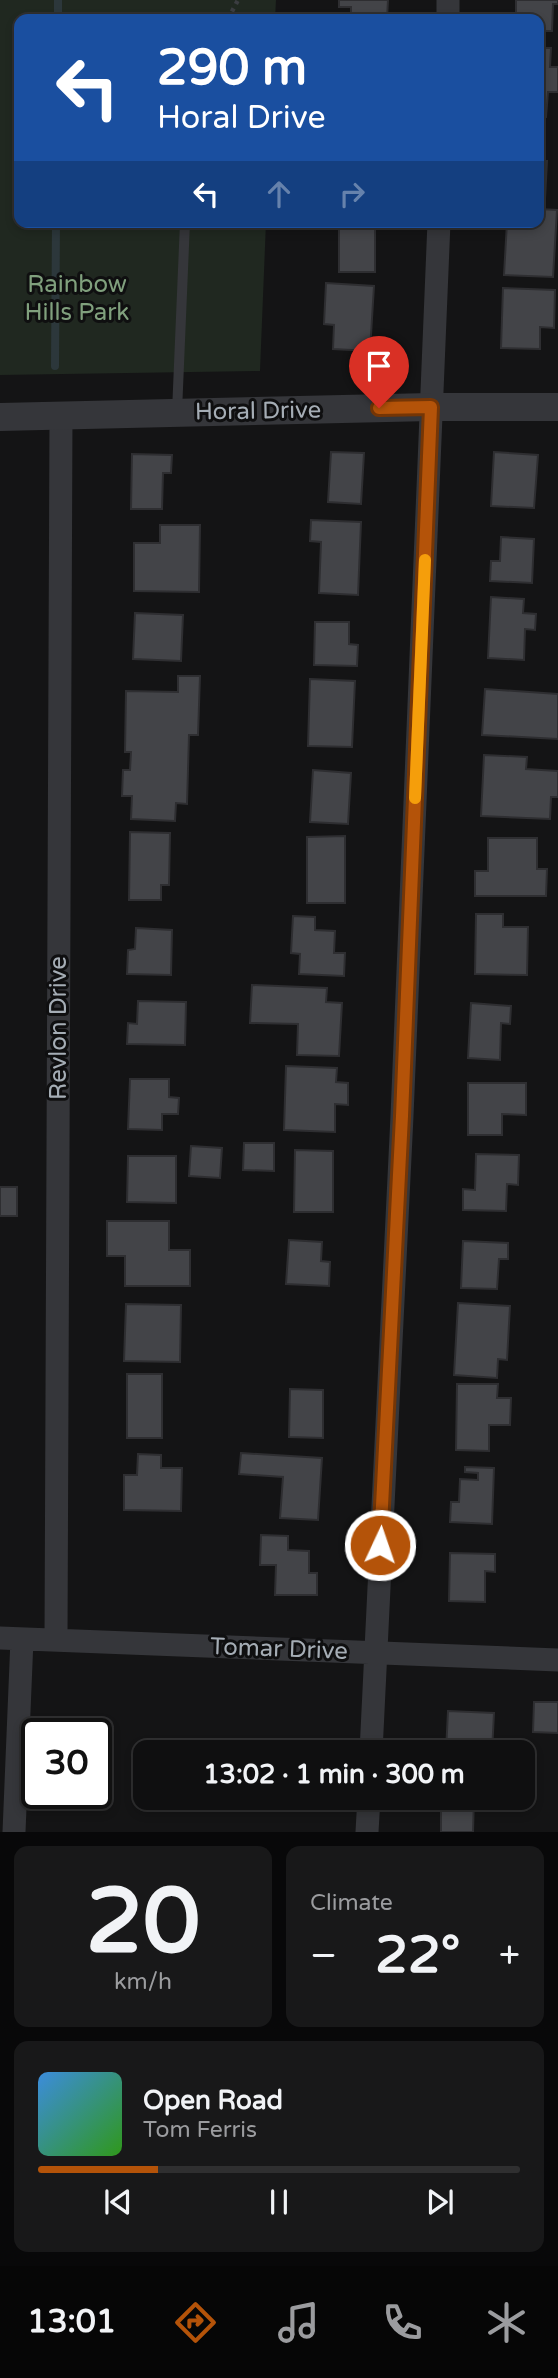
<!DOCTYPE html>
<html lang="en">
<head>
<meta charset="utf-8">
<style>
	body { margin:0; font-family:"Varela Round",sans-serif; background:#181819; color:#f1f3f6; height:100vh; display:flex; flex-direction:column; font-size:26px; white-space:nowrap }
	* { box-sizing:border-box; margin:0 }
	p { font-size:23px; color:#9b9c9f }
	.icon { flex:none; width:38px; height:38px; fill:none; stroke:currentColor; stroke-width:2; stroke-linecap:round; stroke-linejoin:round }
	.map { position:relative; height:1832px; overflow:hidden }
	.details { display:flex; flex-direction:column; gap:14px; padding:14px; background:#080809; flex:1 }
	.details>* { flex:none }
	.hud { position:absolute; left:14px; top:14px; width:530px; height:214px; border-radius:14px; box-shadow:0 4px 10px #0003,0 0 0 2px #2f2f30; background:#1a4fa0; color:#fff; overflow:hidden }
	.speed { position:absolute; left:21px; top:1718px; display:flex; gap:14px; font-size:35px; font-weight:700; text-align:center }
	.speed>* { display:grid; place-content:center; width:91px; height:91px; border-radius:50%; background:#0f0f10; box-shadow:0 4px 10px #0003,0 0 0 2px #2f2f30; line-height:1 }
	.speed .limit { border:4px solid #111; border-radius:10px; background:#fff; color:#111 }
	.pin { position:absolute; display:grid; place-items:center; width:60px; height:60px; color:#fff; margin:-72px -30px; border-radius:50% 50% 50% 0; rotate:-45deg; box-shadow:0 0 7px #0007 }
	.pin .icon { rotate:45deg }
	.me { position:absolute; width:77px; margin:-38px; rotate:3deg; stroke-linejoin:round; filter:drop-shadow(0 0 5px #0008) }
	.turn { display:flex; align-items:center; gap:24px; height:147px; padding:0 28px; font-size:32px }
	.turn .icon { width:91px; height:91px; stroke-width:2.5 }
	.turn b { display:block; font-size:49px; line-height:60px }
	.lanes { display:flex; align-items:center; height:66px; padding:0 28px; background:#0003; justify-content:center; gap:35px; direction:ltr }
	.lanes .off { opacity:.35 }
	.big { font-size:52px; font-weight:800; line-height:1.1 }
	.details .widget { flex:1; display:flex; flex-direction:column; justify-content:center; gap:10px; min-width:0; padding:0 24px; border-radius:14px; background:#181819 }
	.details .dial { align-items:center; gap:0 }
	.dial b { font-size:91px; line-height:1 }
	.song { display:flex; align-items:center; gap:21px }
	.cover { width:84px; height:84px; border-radius:10px; background:linear-gradient(135deg,hsl(210 70% 55%),hsl(110 70% 35%)) }
	.played { height:7px; border-radius:4px; background:linear-gradient(90deg,#b45309 25%,#2f2f30 25%) }
	.keys { display:flex; justify-content:space-around; direction:ltr }
	.heat { display:flex; justify-content:space-between; align-items:center; font-size:38px; direction:ltr }
	.details .tiles { flex:1; display:grid; gap:14px; grid-template-columns:1fr 1fr }
	.widget:last-child { grid-column:span 2 }
	.trip { position:absolute; left:133px; top:1740px; width:402px; height:70px; border-radius:14px; background:#0f0f10; box-shadow:0 4px 10px #0003,0 0 0 2px #2f2f30; font-weight:800; line-height:70px; text-align:center }
	.menu { display:flex; height:112px; justify-content:space-around; align-items:center; background:#060606; color:#9b9c9f }
	.menu .icon { width:49px; height:49px }
	.menu .active { color:#b45309 }
	.menu b { font-size:32px; color:#f1f3f6 }
	.map>svg:first-child { display:block }
	.green { fill:#202820 }
	.lines { fill:none; stroke-linecap:round; stroke-linejoin:round }
	.stream { stroke:#2c373b; stroke-width:8 }
	.building { fill:#434448; stroke:#2e2e31; stroke-width:2 }
	.path { stroke:#3b3d41; stroke-width:4.5; stroke-dasharray:3.5 5; stroke-linecap:butt }
	.service { stroke:#35363a; stroke-width:10 }
	.minor { stroke:#35363a; stroke-width:23 }
	.tertiary { stroke:#35363a; stroke-width:28 }
	.route-casing { stroke:#753606; stroke-width:18 }
	.route { stroke:#b45309; stroke-width:12 }
	.slow { stroke:#f59e0b; stroke-width:12 }
	.labels { text-anchor:middle; dominant-baseline:central; stroke-width:6; stroke-linejoin:round; paint-order:stroke }
	.park-label { font-size:24px; fill:#80a07d; stroke:#0f0f10 }
	.street-label { font-size:24px; fill:#a5adb5; stroke:#0f0f10 }
</style>
</head>
<body>
<div class="map">
<svg width="558" height="1832" viewBox="0 0 558 1832">
	<rect width="100%" height="100%" fill="#141415"/>
	<path class="green" d="M0,0H276L275,19H19V222H266L260,371L0,375Z"/>
	<g class="lines">
		<path class="stream" d="M58,19V0
			M55,366L56,222"/>
	</g>
	<path class="building" d="M339,0H388L387,19H351V7H339Z
		M516,0H558V4H553L552,31H539V19H516Z
		M539,48H551L550,67H558V92H548L546,117H539Z
		M539,129H542L541,161H547L545,199L539,198Z
		M539,209L557,210L553,277L504,275L507,222H539Z
		M375,222V272H339V224L327,222Z
		M326,283L374,286L370,351L333,349L334,325L324,324Z
		M503,288L555,290L554,328L540,327V349L501,348Z
		M331,452L364,453L361,504L328,502Z
		M494,452L538,455L534,508L491,506Z
		M132,454L172,455L171,473H163L162,509H131Z
		M311,520L361,522L358,595L319,593L321,542L310,541Z
		M160,525H200L199,592L134,591V543H160Z
		M501,537L534,539L532,583L490,581L491,561H500Z
		M491,597L524,599L523,613L536,614L535,630L525,629L524,660L488,658Z
		M135,613L183,615L181,661L133,659Z
		M315,622H349V644L358,645L357,666L314,665Z
		M178,676H200L198,735H189L187,804L176,803L175,821L131,819L132,796H122L123,770H130L131,752H125L126,691L178,692Z
		M310,679L355,681L352,747L308,746Z
		M485,689L558,694V739L482,735Z
		M484,755L527,757L526,769L558,771V797H551L550,819L481,816Z
		M313,770L351,773L348,824L310,822Z
		M130,832L170,833L169,885H161V900H129Z
		M345,836V903H307V837Z
		M488,838H537V869H547L546,896H475V871H488Z
		M476,914H503V927H528L527,975L475,974Z
		M293,916L315,917V930L335,931L334,953H345L344,976L299,974L300,954L291,953Z
		M136,928L172,930L171,975L127,974L128,950L135,949Z
		M252,985L327,988L326,1002L342,1003L339,1056L297,1055L298,1024L250,1023Z
		M138,1001L186,1002L185,1045L127,1044L128,1023L137,1024Z
		M471,1003L511,1006L510,1024L501,1023L500,1060L468,1058Z
		M286,1066L337,1068L336,1082L348,1083V1105L335,1104V1132L284,1130Z
		M130,1079H169V1097L179,1098L178,1114H162V1130L128,1129Z
		M468,1083H526V1115L502,1114V1135H468Z
		M244,1143H274V1171L243,1170Z
		M191,1146L222,1148L220,1178L189,1176Z
		M295,1150L333,1151V1212H294Z
		M476,1154L519,1155L518,1185L507,1184L506,1211L463,1210V1189L475,1190Z
		M128,1156H176V1203L127,1202Z
		M0,1187H17V1216H0Z
		M107,1221H169V1250H190V1286H125V1256H107Z
		M289,1240L322,1242L321,1261L330,1262L329,1286L286,1284Z
		M463,1241L508,1243V1259H499L497,1289L461,1288Z
		M458,1303L510,1306L507,1360L498,1359L497,1378L454,1375Z
		M126,1304L181,1305L180,1362L124,1361Z
		M127,1374H162V1438H127Z
		M457,1384H498L497,1398H511L510,1425H489V1451L456,1450Z
		M290,1389L323,1390V1438L289,1437Z
		M241,1453L322,1458L318,1520L280,1518L283,1477L239,1474Z
		M138,1454L161,1455V1468H182L181,1511L124,1510V1475H137Z
		M465,1467L494,1468L492,1524L450,1522L451,1502H459L460,1479L478,1480V1473L465,1472Z
		M261,1535L288,1536V1550L309,1551V1573H317V1595H275L276,1565H260Z
		M450,1553L495,1554V1572L485,1571V1602L449,1601Z
		M534,1702H558V1733L533,1732Z
		M448,1711L494,1713L492,1752H446Z
		M441,1797H474L473,1832H441Z"/>
	<g class="lines">
		<path class="path" d="M228,19L238,0"/>
		<path class="service" d="M177,412L185,222"/>
		<path class="minor" d="M448,19V0
			M0,1638L558,1660
			M56,1640L61,416
			M371,1752L402,1116L439,222
			M14,1832L22,1639
			M367,1832L369,1797"/>
		<path class="tertiary" d="M0,417L431,407H558"/>
	</g>
	<g class="lines">
		<g class="route-casing">
			<path id="route" d="M379,408L431,407L402,1116L380,1545"/>
		</g>
		<use href="#route" class="route"/>
		<path class="slow" d="M415,798L425,560"/>
	</g>
	<g class="labels">
		<g class="park-label">
			<text x="77" y="284">Rainbow<tspan x="77" dy="28">Hills Park</tspan></text>
		</g>
		<g class="street-label">
			<text transform="translate(258 411) rotate(-1)">Horal Drive</text>
			<text transform="translate(58 1028) rotate(-90)">Revlon Drive</text>
			<text transform="translate(279 1649) rotate(2)">Tomar Drive</text>
		</g>
	</g>
</svg>
<div class="speed"><div class="limit">30</div></div>
<div class="pin" style="left:379px;top:408px;background:#d93025"><svg class="icon" aria-label="arrive" viewBox="0 0 24 24"><path d="M6 21V4h12l-3 4 3 4H6"/></svg></div>
<svg class="me" style="left:380px;top:1545px" viewBox="-20 -20 40 40"><circle r="17" fill="#b45309" stroke="#fff" stroke-width="3"/><path d="M0-11L8 9 0 5-8 9z" fill="#fff"/></svg>
<div class="trip">13:02 · 1 min · 300 m</div>
<div class="hud">
<div class="turn"><svg class="icon" aria-label="left" viewBox="0 0 24 24"><path d="M17 20v-9H6M10 6l-5 5 5 5"/></svg><div><b>290 m</b>Horal Drive</div></div>
<div class="lanes"><svg class="icon" aria-label="left" viewBox="0 0 24 24"><path d="M17 20v-9H6M10 6l-5 5 5 5"/></svg><svg class="icon off" aria-label="ahead" viewBox="0 0 24 24"><path d="M12 20V5M6 11l6-6 6 6"/></svg><svg class="icon off" aria-label="right" viewBox="0 0 24 24"><path d="M7 20v-9h11M14 6l5 5-5 5"/></svg></div>
</div>
</div>
<section class="details">
<div class="tiles">
<div class="widget dial"><b>20</b><p>km/h</p></div>
<div class="widget"><p>Climate</p>
<div class="heat"><a>−</a><b class="big">22°</b><a>+</a></div>
</div>
<div class="widget">
<div class="song"><i class="cover"></i><div><b>Open Road</b><p>Tom Ferris</p></div></div>
<div class="played"></div>
<div class="keys"><svg class="icon" aria-label="previous" viewBox="0 0 24 24"><path d="M18 5L8 12l10 7zM5 5v14"/></svg><svg class="icon" aria-label="pause" viewBox="0 0 24 24"><path d="M8 5v14M16 5v14"/></svg><svg class="icon" aria-label="next" viewBox="0 0 24 24"><path d="M6 5l10 7-10 7zM19 5v14"/></svg></div>
</div>
</div>
</section>
<nav class="menu">
<b>13:01</b>
<svg class="icon active" aria-label="directions" viewBox="0 0 24 24"><path d="M12 3l9 9-9 9-9-9zM9 14v-3h6M13 9l2 2-2 2"/></svg>
<svg class="icon" aria-label="music" viewBox="0 0 24 24"><path d="M9 18V5l10-2v13"/><circle cx="6" cy="18" r="3"/><circle cx="16" cy="16" r="3"/></svg>
<svg class="icon" aria-label="phone" viewBox="0 0 24 24"><path d="M5 4h4l2 5-3 2q2 4 5 5l2-3 5 2v4C11 20 4 13 5 4z"/></svg>
<svg class="icon" aria-label="climate" viewBox="0 0 24 24"><path d="M12 3v18M4 7l16 10M4 17L20 7"/></svg>
</nav>
</body>
</html>
